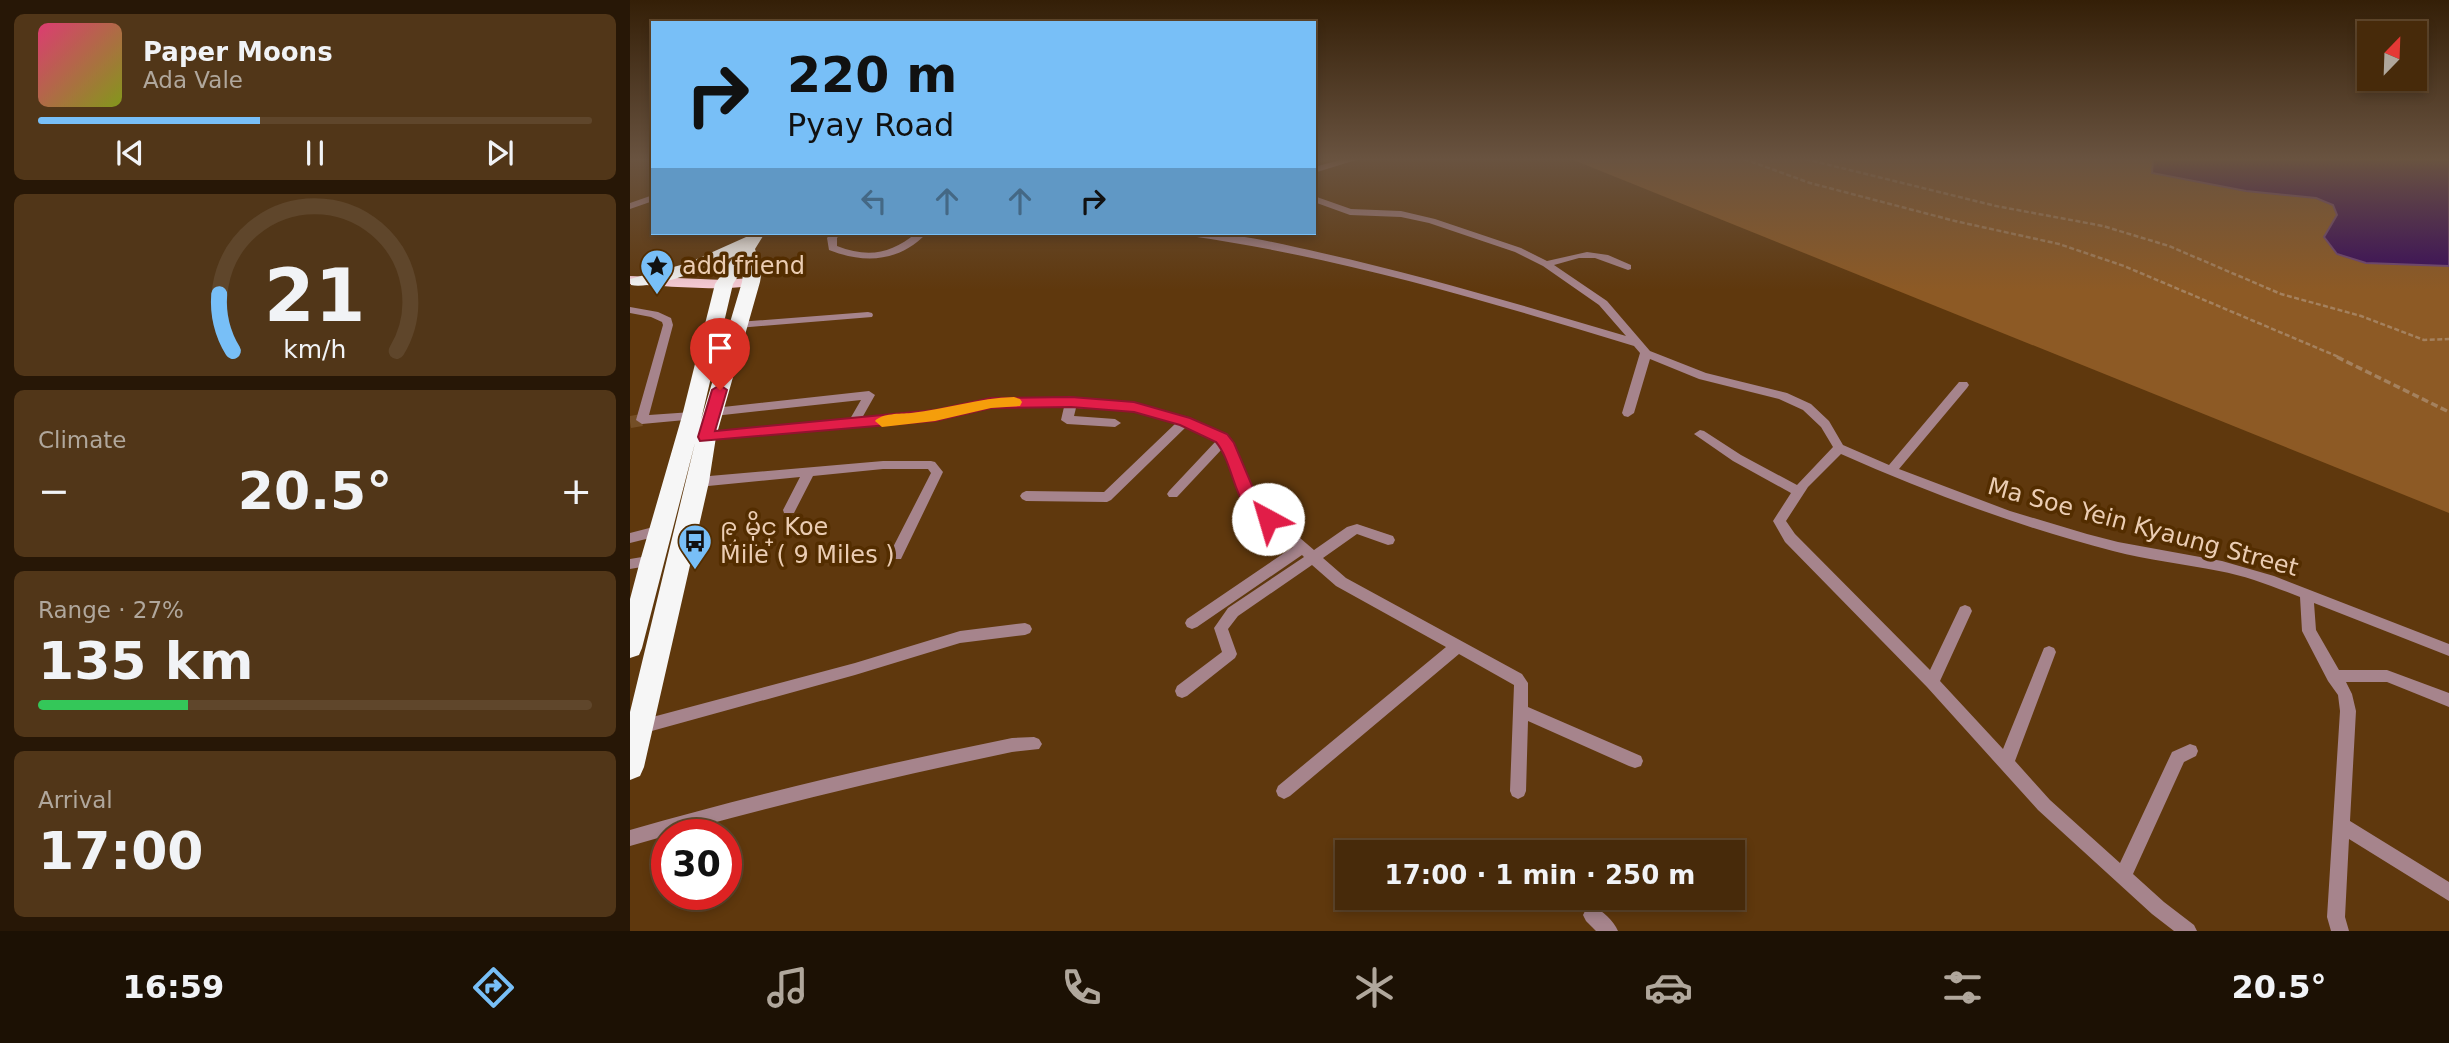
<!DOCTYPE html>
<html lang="en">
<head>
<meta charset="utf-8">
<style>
	body { margin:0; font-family:"DejaVu Sans","Noto Sans Myanmar",sans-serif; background:#513618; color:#f1f3f6; height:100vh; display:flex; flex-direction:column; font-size:26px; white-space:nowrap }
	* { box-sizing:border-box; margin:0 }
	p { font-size:23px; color:#b0a79c }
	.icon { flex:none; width:38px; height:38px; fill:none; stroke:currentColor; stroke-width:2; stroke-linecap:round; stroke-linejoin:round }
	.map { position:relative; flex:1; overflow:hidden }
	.panel { display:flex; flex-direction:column; gap:14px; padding:14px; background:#271706; width:630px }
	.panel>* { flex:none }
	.banner { position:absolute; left:21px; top:21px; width:665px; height:214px; border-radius:0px; box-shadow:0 4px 10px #0003,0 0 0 2px #5f462b; background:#78bff7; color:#111; overflow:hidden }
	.needle { width:46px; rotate:23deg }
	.buttons { position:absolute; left:1727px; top:21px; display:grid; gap:14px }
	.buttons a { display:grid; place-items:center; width:70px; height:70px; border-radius:0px; background:#472a0a; box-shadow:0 4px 10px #0003,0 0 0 2px #5f462b; font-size:35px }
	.speed { position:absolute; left:21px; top:819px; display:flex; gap:14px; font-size:35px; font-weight:700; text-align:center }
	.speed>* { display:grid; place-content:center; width:91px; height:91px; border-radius:50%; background:#472a0a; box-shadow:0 4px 10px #0003,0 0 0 2px #5f462b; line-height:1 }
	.speed .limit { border:10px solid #d22; background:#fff; color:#111 }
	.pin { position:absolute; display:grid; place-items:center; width:60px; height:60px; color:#fff; margin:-72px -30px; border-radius:50% 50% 50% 0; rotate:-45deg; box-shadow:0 0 7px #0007 }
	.pin .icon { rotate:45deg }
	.me { position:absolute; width:77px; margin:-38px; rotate:321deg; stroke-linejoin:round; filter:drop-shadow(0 0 5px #0008) }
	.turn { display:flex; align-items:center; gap:24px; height:147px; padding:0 21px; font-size:32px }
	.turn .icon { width:91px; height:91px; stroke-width:2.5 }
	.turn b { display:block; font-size:49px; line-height:60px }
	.lanes { display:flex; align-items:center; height:66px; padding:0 21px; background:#0003; justify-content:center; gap:35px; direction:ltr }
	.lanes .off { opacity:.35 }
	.big { font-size:52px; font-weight:600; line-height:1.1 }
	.panel .card { flex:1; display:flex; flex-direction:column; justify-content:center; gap:10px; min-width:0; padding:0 24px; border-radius:10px; background:#513618 }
	.panel .dial { align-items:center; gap:0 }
	.dial svg { height:182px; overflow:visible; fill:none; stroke:#5f462b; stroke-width:7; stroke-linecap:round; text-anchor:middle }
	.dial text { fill:#f1f3f6; stroke:none }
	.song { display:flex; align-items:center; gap:21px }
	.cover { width:84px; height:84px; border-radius:10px; background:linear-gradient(135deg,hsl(340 70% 55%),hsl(70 70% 35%)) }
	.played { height:7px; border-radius:4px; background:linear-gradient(90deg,#78bff7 40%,#5f462b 40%) }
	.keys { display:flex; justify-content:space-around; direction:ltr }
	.heat { display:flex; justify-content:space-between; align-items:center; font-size:38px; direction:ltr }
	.charge { height:10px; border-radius:5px; background:linear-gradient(90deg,#34c759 27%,#5f462b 0) }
	.trip { position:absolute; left:705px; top:840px; width:410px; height:70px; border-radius:0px; background:#472a0a; box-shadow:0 4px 10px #0003,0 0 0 2px #5f462b; font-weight:600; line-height:70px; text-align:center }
	.menu { display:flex; height:112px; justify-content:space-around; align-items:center; background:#1c1104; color:#b0a79c }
	.menu .icon { width:49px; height:49px }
	.menu .selected { color:#78bff7 }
	.menu b { font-size:32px; color:#f1f3f6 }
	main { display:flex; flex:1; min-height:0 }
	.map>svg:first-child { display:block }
	.green { fill:#8d5a25 }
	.water { fill:#370a5b; stroke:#6d4475; stroke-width:2 }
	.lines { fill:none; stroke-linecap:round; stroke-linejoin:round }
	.minor-tunnel { stroke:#744e26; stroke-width:12; stroke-dasharray:12 6; stroke-linecap:butt }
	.path-far1 { stroke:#a4815e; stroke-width:2.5; stroke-dasharray:5 2.5; stroke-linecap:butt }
	.path { stroke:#a4815e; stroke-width:3.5; stroke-dasharray:7 3.5; stroke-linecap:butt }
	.minor { fill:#a6848c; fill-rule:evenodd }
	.major { fill:#f7ccd6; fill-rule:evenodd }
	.highway { fill:#f6f6f6; fill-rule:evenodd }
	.route { fill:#e11d48; stroke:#92132f; stroke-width:2 }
	.slow { fill:#f59e0b }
	.labels { text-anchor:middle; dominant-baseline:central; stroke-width:7; stroke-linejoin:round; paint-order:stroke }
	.poi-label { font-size:24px; fill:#ebcdb3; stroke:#532d00; text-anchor:start }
	.street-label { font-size:24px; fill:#ebcdb3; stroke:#532d00 }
</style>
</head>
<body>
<main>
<section class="panel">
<div class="card">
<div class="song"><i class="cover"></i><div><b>Paper Moons</b><p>Ada Vale</p></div></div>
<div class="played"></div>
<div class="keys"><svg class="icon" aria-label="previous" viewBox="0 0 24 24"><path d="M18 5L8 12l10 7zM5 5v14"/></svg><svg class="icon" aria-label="pause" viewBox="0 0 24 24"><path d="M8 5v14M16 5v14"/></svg><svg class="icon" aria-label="next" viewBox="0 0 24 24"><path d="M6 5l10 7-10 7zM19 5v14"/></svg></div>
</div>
<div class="card dial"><svg viewBox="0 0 100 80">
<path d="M14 69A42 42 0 1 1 86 69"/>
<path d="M14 69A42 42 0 0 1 8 44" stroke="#78bff7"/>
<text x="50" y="56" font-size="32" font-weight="700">21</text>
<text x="50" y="72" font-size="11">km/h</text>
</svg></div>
<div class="card"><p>Climate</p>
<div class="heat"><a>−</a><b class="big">20.5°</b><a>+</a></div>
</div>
<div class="card"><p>Range · 27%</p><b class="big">135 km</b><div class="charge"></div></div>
<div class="card"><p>Arrival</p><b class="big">17:00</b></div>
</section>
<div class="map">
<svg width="1819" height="931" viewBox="0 0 1819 931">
	<rect width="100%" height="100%" fill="#5f380d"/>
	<path class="green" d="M941,159H1819V513Z"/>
	<path class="water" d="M1523,159H1819V266L1736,263L1707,254L1694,237L1707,215L1703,205L1686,198L1616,191L1522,173Z"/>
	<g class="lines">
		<path class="minor-tunnel" d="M0,422L12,420"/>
		<path class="path-far1" d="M1114,159L1180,183L1325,221L1429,244L1494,266L1711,358
			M1175,159L1366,206L1473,226L1539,246L1651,294L1731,316L1794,340L1819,339"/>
		<path class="path" d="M1707,357L1819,412"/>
		<path class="minor" d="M714,159H729L684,173V167Z
			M23,195V201L0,209V203Z
			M684,196L721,209L771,211L805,219L891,248L917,261L957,252L978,255L1001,265V269L998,270L965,258H949L924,265L977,301L1020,351L1076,373L1157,393L1181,404L1199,421L1213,445L1259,465L1329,382H1337L1339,385L1337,388L1269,469L1380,511L1457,534L1488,542L1592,561L1644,576L1819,644V656L1684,603L1686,630L1709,670H1757L1819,693V707L1757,682H1716L1722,694L1726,711L1720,821L1819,882V901L1719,839L1715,917L1719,931H1701L1697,917L1710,711L1708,695L1698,681L1672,631L1670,597C1644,587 1617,576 1589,571C1554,564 1518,560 1483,551C1390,527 1299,493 1211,454L1178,487L1156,521L1165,534L1300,670L1330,607L1335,605L1340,607L1342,611L1310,681L1373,749L1414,648L1419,646L1424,648L1426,652L1385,761L1420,800L1490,863L1542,752L1560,744L1566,746L1568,751L1566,756L1554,762L1503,874L1534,902L1564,925L1567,931H1544L1522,914L1408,810L1297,687L1155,542L1143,521L1161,493L1103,461L1064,434L1070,430L1074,431L1111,455L1167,485L1203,447L1191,427L1173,410L1149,399L1069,379L1020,359L1004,413L998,417L994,416L992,413L1010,353L1004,346C856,301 713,258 560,236L555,233C600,231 648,243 692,253C794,276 895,306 996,336L969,305L913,266L885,252L799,223L771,217L720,215L684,202Z
			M201,233H211L207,238V246C238,258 261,254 286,233H297C269,262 235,264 199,250L197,238Z
			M0,307L28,312L41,318L43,325L19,415L62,412L66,413L68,416L66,419L12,424L6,420L33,325L32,322L21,317L0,313Z
			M238,312L242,313L243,315L242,317L108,328L103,325L108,322Z
			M239,391L245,395L232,418L305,411L361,399L441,398L504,403L559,418L598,437L627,501L684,550L717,527L727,524L763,536L765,540L763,544L758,545L727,534L693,558L716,578L892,674L898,683V707L1011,756L1013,761L1011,766L1005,768L999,766L898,721L896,791L894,796L888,799L882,796L880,791L884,685L829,654L660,796L654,799L648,796L646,791L648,786L816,647L706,586L682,565L608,616L598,629L607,654L605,658L557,696L552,698L547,696L545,691L547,686L592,652L584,628L598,608L674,557L672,555L567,627L562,629L557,627L555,623L557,619L663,547L618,507L592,449L547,497H539L537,494L539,491L586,441L556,427L481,500L477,502L396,501L392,499L390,496L392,493L396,491L474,492L546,423L504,411L446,408L444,416L485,419L491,423L485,427L437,424L431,420L434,407H361L305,419L227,426L222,429L217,427L70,441L64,437L70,433L220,419L231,400L84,416L78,412L84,408Z
			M253,461H301L305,462L313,472L271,559H261L259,555L301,473L298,469H253L183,476L164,513H154L153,510L170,477L68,487L62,482L68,477Z
			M31,525L36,526L38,530L36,534L0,543V533Z
			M24,555L29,556L31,560L29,564L0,569V559Z
			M395,623L400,625L402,629L400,633L395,635L330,643L225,675L0,737V723L225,663L330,631Z
			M404,737L409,739L412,744L409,749L382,752C253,779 125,810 0,846V830C126,794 253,764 382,738Z
			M962,906C972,910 984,921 988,931H966L956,921L953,915L956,909Z"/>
		<path class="major" d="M0,276L94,280L121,278L128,282C114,294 23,285 0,284Z"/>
		<path class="highway" d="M119,233H135L125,249L132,270L130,282L86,437L79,482L14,767L10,776L0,780V712L65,443L12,648L9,655L0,658V599L10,561L52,416L85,284L104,256C83,267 22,290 1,285L0,279L58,263L116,237ZM114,267L112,282L71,420L103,284Z"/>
	</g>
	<linearGradient id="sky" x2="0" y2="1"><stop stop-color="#341f07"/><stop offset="0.55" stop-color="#695340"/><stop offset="1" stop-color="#695340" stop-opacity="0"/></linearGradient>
	<rect width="1819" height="290" fill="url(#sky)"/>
	<path class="route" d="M90,385L97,390L85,431L305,410L361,398L441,397L504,402L560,418L597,434L604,443L628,500L647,519L638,525C603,514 606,466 586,442L550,425L504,412L441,407L361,408L305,421L70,441L68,437L82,390Z"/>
	<path class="slow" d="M384,397L390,399L392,402L390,406L361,408L305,421L252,427L245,421C252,413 270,414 281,413C316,409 349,398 384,397Z"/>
	<defs>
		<g id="sight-pin" transform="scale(1.75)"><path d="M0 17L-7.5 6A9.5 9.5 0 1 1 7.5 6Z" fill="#78bff7" stroke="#532d00"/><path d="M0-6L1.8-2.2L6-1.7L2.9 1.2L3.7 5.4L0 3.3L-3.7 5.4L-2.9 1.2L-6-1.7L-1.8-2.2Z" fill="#111"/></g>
		<g id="bus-pin" transform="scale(1.75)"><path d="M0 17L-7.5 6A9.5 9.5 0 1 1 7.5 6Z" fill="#78bff7" stroke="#532d00"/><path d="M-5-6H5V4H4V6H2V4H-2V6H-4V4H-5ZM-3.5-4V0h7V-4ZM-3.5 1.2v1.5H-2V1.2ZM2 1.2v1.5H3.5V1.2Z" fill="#111"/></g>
	</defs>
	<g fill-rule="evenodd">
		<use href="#sight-pin" x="27" y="266"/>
		<use href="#bus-pin" x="65" y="541"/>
	</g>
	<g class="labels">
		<g class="poi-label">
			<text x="52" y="266">add friend</text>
			<text x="90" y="527">၉ မိုင္ Koe<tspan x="90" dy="28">Mile ( 9 Miles )</tspan></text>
		</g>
		<g class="street-label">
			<text transform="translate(1513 527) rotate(15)">Ma Soe Yein Kyaung Street</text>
		</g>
	</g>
</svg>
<div class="buttons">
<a><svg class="needle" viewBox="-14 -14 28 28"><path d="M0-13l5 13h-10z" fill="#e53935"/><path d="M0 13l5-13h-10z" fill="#b0a79c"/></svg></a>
</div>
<div class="speed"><div class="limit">30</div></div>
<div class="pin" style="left:90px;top:390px;background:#d93025"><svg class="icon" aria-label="arrive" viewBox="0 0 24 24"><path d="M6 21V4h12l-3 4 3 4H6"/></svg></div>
<svg class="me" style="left:638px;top:519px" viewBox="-20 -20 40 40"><circle r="19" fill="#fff"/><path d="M0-13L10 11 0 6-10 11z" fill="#e11d48"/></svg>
<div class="trip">17:00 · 1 min · 250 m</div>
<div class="banner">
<div class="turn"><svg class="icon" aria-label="right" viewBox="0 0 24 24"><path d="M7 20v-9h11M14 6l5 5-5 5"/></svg><div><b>220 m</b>Pyay Road</div></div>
<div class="lanes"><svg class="icon off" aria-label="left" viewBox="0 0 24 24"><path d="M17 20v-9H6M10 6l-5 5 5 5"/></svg><svg class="icon off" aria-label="ahead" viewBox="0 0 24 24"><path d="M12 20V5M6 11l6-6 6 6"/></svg><svg class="icon off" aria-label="ahead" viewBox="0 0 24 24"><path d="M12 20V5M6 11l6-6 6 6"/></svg><svg class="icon" aria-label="right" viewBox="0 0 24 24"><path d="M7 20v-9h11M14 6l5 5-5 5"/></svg></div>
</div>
</div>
</main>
<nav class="menu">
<b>16:59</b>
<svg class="icon selected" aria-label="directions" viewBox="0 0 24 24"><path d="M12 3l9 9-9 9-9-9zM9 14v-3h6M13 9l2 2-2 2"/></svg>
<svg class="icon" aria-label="music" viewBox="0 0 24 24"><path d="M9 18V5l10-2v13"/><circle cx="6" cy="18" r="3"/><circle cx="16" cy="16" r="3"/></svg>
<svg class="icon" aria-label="phone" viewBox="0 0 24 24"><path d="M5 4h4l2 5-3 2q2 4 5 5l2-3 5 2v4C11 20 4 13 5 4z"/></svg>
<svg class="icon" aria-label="climate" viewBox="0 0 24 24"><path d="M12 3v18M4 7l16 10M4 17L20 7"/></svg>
<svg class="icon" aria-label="car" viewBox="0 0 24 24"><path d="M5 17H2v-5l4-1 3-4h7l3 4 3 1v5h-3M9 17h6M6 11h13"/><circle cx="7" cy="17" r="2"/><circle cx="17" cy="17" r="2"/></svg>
<svg class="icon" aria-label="filters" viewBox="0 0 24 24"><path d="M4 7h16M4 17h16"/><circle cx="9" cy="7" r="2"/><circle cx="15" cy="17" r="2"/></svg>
<b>20.5°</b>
</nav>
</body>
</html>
